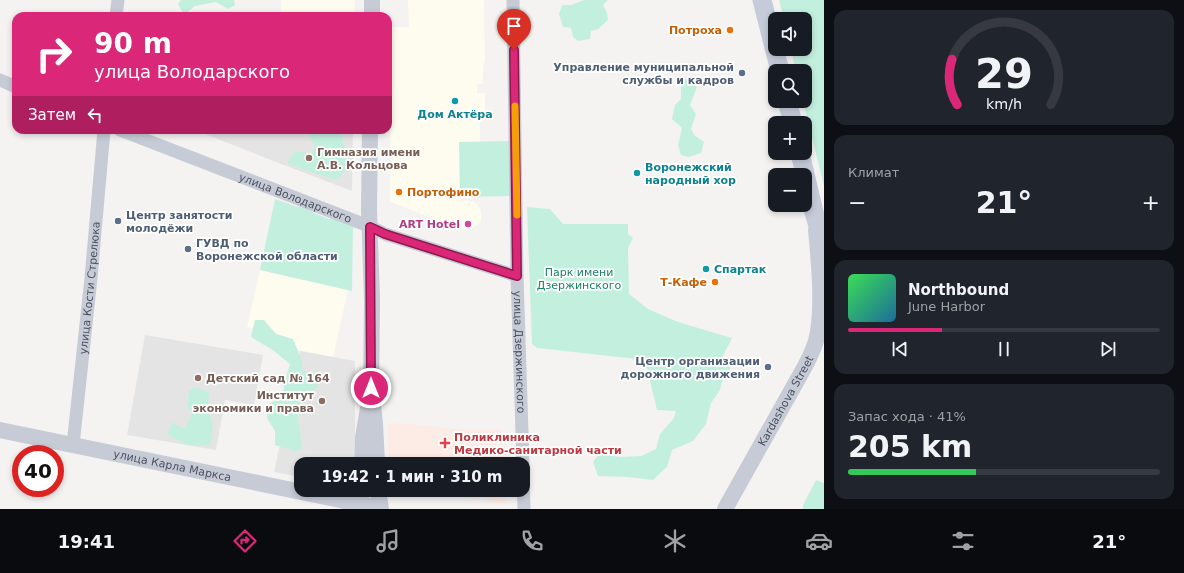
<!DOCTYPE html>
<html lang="ru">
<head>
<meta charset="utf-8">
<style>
	body { margin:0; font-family:"DejaVu Sans",sans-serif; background:#20242c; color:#f1f3f6; height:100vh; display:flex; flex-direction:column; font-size:15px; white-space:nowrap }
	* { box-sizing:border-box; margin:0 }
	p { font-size:13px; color:#9ea1a6 }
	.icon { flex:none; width:22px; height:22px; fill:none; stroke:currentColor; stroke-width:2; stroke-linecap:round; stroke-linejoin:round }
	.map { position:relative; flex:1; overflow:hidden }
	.details { display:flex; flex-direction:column; gap:10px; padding:10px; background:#0d0f14; width:360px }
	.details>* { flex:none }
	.banner { position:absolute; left:12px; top:12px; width:380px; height:122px; border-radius:12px; box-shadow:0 2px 6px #0003; background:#db2777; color:#fff; overflow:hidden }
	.fabs { position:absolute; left:768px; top:12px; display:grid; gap:8px }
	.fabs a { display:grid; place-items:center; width:44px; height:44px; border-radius:8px; background:#171b24; box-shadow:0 2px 6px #0003; font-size:20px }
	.speed { position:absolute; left:12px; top:445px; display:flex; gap:8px; font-size:20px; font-weight:700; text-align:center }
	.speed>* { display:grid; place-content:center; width:52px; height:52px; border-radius:50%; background:#171b24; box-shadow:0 2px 6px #0003; line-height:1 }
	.speed .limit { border:6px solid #d22; background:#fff; color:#111 }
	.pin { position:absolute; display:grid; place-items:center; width:34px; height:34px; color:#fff; margin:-41px -17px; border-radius:50% 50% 50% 0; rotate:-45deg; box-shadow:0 0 4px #0007 }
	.pin .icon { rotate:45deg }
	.me { position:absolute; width:44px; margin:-22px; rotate:0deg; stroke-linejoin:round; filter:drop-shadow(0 0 3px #0008) }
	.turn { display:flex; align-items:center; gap:14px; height:84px; padding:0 16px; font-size:18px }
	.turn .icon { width:52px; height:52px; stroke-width:2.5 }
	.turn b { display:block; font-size:28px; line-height:34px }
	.then { display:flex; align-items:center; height:38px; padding:0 16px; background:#0003; gap:8px; font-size:15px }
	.big { font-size:30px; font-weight:700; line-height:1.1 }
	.details .tile { flex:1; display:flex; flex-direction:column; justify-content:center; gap:6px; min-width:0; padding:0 14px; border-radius:12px; background:#20242c }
	.details .dial { align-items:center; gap:0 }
	.dial svg { height:104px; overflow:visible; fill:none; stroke:#363941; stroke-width:7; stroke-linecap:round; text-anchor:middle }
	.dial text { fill:#f1f3f6; stroke:none }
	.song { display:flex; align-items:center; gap:12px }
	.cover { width:48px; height:48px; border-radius:6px; background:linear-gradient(135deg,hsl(130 70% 55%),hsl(200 70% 35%)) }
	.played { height:4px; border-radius:2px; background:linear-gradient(90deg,#db2777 30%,#363941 30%) }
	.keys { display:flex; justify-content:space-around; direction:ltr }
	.heat { display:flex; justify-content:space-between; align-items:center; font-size:22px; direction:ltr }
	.charge { height:6px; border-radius:3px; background:linear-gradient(90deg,#34c759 41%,#363941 0) }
	.trip { position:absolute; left:294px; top:457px; width:236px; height:40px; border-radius:12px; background:#171b24; box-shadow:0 2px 6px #0003; font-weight:700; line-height:40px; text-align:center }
	.tabs { display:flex; height:64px; justify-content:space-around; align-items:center; background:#090b0e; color:#9ea1a6 }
	.tabs .icon { width:28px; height:28px }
	.tabs .selected { color:#db2777 }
	.tabs b { font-size:18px; color:#f1f3f6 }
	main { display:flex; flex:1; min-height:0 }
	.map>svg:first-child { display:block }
	.commercial { fill:#fdfcee }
	.education { fill:#e5e4e4 }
	.medical { fill:#fcece5 }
	.green { fill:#c3f0de }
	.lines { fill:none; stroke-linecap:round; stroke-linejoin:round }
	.minor { stroke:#c6cbd6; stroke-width:13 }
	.tertiary { stroke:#c6cbd6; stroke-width:16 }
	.secondary { stroke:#c6cbda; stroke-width:19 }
	.tertiary-bridge { stroke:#c6cbd6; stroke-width:16 }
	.route-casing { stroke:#8e194d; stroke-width:10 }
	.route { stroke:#db2777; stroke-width:7 }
	.slow { stroke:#f59e0b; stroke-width:7 }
	.food-dot { fill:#e8710a; stroke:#fff; stroke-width:1.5 }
	.service-dot { fill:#5c6f8a; stroke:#fff; stroke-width:1.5 }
	.culture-dot { fill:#0f9aa8; stroke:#fff; stroke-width:1.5 }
	.education-dot { fill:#8d6e63; stroke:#fff; stroke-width:1.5 }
	.hotel-dot { fill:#d1479c; stroke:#fff; stroke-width:1.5 }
	.health-dot { fill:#e0444e; stroke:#fff; stroke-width:1.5 }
	.labels { text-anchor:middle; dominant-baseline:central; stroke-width:3.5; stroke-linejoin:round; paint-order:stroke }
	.food-label { font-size:11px; font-weight:bold; fill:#c56008; stroke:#fff; text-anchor:end }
	.service-label { font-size:11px; font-weight:bold; fill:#4e5e75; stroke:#fff; text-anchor:end }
	.culture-label { font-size:11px; font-weight:bold; fill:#0d838f; stroke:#fff; text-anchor:start }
	.education-label { font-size:11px; font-weight:bold; fill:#785e54; stroke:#fff; text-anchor:start }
	.street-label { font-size:11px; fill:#4a5160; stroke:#fff }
	.hotel-label { font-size:11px; font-weight:bold; fill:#b23c85; stroke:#fff; text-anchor:end }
	.park-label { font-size:11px; fill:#188465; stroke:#fff }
	.health-label { font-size:11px; font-weight:bold; fill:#be3a42; stroke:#fff; text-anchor:start }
</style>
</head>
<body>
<main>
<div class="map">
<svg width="824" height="509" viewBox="0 0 824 509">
	<rect width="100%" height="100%" fill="#f4f3f2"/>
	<path class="commercial" d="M281,0H355L354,16H281Z
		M408,0H484L485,61L483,66V84H477V93H485V120L480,121V142L459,143L460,201L465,200L472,201L477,204L481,211V220L479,224L471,229L465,230L457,228L396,204L390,201L391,27H409Z
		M260,270L348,290L333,357L259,342L261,330L247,327Z"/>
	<path class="education" d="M195,130H353L352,191L276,162Z
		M145,335L263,355L254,405L225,400L216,450L127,435Z
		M300,351L355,361V440L353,464H301V477L274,472Z"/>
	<path class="medical" d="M388,423L413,424L453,429L502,430L503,464H388Z
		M425,490H504L505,504H500L489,501L481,496L480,500Z"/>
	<path class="green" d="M181,0H234L235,5L228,9L216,2L195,6L184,15L178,4Z
		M584,0H608L603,5L607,13L608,20L598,29L591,31L590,39L578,41L573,37L571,28L563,27L559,14L562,5H571Z
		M779,0H824V186L803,101H805V71H796L791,49H805V19H784Z
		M685,78L697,87L690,105L696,114L691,129L695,136L704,142L701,153L689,157L681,155L678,145L682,128L672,119L675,105L681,99V79Z
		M327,130H340L345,149L347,170L336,180L311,172L287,163L295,151L310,154L315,148L309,134Z
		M512,141L513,196L460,197L459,142Z
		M275,199L298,207L300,206L307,207L314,213L329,219L336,217L348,223V225L353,227L352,291L260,270Z
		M527,207L550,209L563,224H628V234L633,238L628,248L629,294L648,309L678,322L732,338L722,358L728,359L730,369L722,382L720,390L711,403L706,424L693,441L672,450L667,467L653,480L628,477L598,476L593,462L599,454L620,457L641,456L656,449L660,434L674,418L676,411L657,410L645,360L537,348L532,344Z
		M255,320H264L276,334L293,339L302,361V370L314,374L319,388L308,392L298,418L301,439V450L294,451L275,445V431L267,418L268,405L283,395L284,385L290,364L274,351L251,337Z
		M194,387L209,392L208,407L213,426L210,445H187L167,434L172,422L184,429L192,414L187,406L189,391Z
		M816,480L824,483V509H803V505Z"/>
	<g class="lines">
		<g class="minor">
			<path id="s1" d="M513,0L517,276L523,464"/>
			<path d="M116,16L118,0"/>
			<path d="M0,80L16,87"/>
			<path id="s2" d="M120,130L371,227L385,234L517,276"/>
			<path id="s3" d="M73,445L91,278L104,130"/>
			<path d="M523,472L524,509"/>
		</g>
		<g class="tertiary">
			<path d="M372,16V0"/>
			<path d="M370,130L369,209L372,300L371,388L375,423L377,464"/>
			<path id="s4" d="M0,430L345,501"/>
			<path d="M362,464L363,437L368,408"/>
			<path d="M378,490L381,509"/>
			<path d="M361,509V490"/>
			<path id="s5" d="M725,509L799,377C806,365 812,354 816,341C824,310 819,263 816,230"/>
		</g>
		<path class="secondary" d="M762,0L780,71
			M787,101L793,123
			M800,153L815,216L824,245"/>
		<path class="tertiary-bridge" d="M345,501L375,507"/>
	</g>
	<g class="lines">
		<g class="route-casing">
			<path id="route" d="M371,388L370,227L385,234L517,276L514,50"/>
		</g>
		<use href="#route" class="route"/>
		<path class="slow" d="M515,106L517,215"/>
	</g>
	<g class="food-dot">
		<circle cx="730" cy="30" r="4"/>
		<circle cx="399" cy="192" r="4"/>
		<circle cx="715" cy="282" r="4"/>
	</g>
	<g class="service-dot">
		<circle cx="742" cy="73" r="4"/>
		<circle cx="118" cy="221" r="4"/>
		<circle cx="188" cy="249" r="4"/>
		<circle cx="768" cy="367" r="4"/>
	</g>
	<g class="culture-dot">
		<circle cx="455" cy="101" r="4"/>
		<circle cx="637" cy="173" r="4"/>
		<circle cx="706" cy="269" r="4"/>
	</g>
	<g class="education-dot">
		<circle cx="309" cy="158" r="4"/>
		<circle cx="198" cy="378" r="4"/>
		<circle cx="322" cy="401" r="4"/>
	</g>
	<circle class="hotel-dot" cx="468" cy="224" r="4"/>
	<path class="health-dot" d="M443 437h4v4h4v4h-4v4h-4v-4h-4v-4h4z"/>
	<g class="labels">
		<g class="food-label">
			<text x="722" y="30">Потроха</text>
			<text x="407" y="192" text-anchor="start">Портофино</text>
			<text x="707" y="282">Т-Кафе</text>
		</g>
		<g class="service-label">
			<text x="734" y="67">Управление муниципальной<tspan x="734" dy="13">службы и кадров</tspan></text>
			<text x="126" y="215" text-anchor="start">Центр занятости<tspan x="126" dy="13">молодёжи</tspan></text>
			<text x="196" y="243" text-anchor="start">ГУВД по<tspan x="196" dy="13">Воронежской области</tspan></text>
			<text x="760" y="361">Центр организации<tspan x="760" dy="13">дорожного движения</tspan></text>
		</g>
		<g class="culture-label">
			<text x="455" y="114" text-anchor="middle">Дом Актёра</text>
			<text x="645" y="167">Воронежский<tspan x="645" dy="13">народный хор</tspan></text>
			<text x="714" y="269">Спартак</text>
		</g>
		<g class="education-label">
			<text x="317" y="152">Гимназия имени<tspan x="317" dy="13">А.В. Кольцова</tspan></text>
			<text x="206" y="378">Детский сад № 164</text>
			<text x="314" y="395" text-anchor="end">Институт<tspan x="314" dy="13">экономики и права</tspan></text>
		</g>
		<g class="street-label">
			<text stroke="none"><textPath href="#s2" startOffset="188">улица Володарского</textPath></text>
			<text stroke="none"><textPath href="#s3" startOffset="158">улица Кости Стрелюка</textPath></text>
			<text stroke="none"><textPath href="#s1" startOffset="352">улица Дзержинского</textPath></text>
			<text stroke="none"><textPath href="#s5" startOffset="124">Kardashova Street</textPath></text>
			<text stroke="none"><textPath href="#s4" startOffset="176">улица Карла Маркса</textPath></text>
		</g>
		<g class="hotel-label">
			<text x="460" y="224">ART Hotel</text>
		</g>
		<g class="park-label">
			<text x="579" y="272">Парк имени<tspan x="579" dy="13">Дзержинского</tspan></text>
		</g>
		<g class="health-label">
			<text x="454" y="437">Поликлиника<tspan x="454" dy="13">Медико-санитарной части</tspan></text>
		</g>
	</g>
</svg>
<div class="fabs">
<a><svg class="icon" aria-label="sound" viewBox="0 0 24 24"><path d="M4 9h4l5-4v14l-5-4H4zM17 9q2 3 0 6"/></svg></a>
<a><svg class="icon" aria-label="search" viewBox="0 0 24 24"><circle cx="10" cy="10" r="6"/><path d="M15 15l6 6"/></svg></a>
<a>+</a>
<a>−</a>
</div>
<div class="speed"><div class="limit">40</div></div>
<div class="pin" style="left:514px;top:50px;background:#d93025"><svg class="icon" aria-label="arrive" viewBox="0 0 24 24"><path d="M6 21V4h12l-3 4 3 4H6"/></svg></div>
<svg class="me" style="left:371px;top:388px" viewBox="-20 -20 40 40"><circle r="17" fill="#db2777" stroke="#fff" stroke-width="3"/><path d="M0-11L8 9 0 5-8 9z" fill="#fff"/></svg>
<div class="trip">19:42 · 1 мин · 310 m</div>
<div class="banner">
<div class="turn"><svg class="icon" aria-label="right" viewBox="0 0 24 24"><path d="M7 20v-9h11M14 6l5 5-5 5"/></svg><div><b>90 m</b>улица Володарского</div></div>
<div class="then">Затем<svg class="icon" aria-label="left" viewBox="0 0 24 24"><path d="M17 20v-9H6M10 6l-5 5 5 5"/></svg></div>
</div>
</div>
<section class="details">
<div class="tile dial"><svg viewBox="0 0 100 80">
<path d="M14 69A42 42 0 1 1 86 69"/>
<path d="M14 69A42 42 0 0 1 10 34" stroke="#db2777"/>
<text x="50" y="56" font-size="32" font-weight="700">29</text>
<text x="50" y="72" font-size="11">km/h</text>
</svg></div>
<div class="tile"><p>Климат</p>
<div class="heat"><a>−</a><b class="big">21°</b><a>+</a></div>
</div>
<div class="tile">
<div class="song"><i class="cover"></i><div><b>Northbound</b><p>June Harbor</p></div></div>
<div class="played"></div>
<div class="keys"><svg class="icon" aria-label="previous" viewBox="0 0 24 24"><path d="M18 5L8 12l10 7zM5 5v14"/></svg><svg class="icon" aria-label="pause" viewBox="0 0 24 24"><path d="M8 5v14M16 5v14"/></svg><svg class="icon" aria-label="next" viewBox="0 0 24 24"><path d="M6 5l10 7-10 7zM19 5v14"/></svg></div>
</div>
<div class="tile"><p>Запас хода · 41%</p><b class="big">205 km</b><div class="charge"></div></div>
</section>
</main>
<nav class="tabs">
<b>19:41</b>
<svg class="icon selected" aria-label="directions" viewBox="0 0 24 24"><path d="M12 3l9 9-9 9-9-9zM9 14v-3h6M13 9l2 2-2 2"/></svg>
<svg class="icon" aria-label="music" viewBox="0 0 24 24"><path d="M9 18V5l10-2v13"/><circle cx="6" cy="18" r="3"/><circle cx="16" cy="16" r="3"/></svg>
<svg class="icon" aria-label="phone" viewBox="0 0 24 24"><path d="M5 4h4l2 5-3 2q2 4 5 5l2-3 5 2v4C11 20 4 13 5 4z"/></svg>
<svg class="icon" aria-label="climate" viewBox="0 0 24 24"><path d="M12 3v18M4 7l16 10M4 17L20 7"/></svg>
<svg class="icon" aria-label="car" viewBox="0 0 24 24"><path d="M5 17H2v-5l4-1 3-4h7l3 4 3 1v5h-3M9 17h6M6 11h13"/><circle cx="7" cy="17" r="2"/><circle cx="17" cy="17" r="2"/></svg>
<svg class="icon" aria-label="filters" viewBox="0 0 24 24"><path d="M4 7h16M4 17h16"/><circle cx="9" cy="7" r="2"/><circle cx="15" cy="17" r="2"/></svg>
<b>21°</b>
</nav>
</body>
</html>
